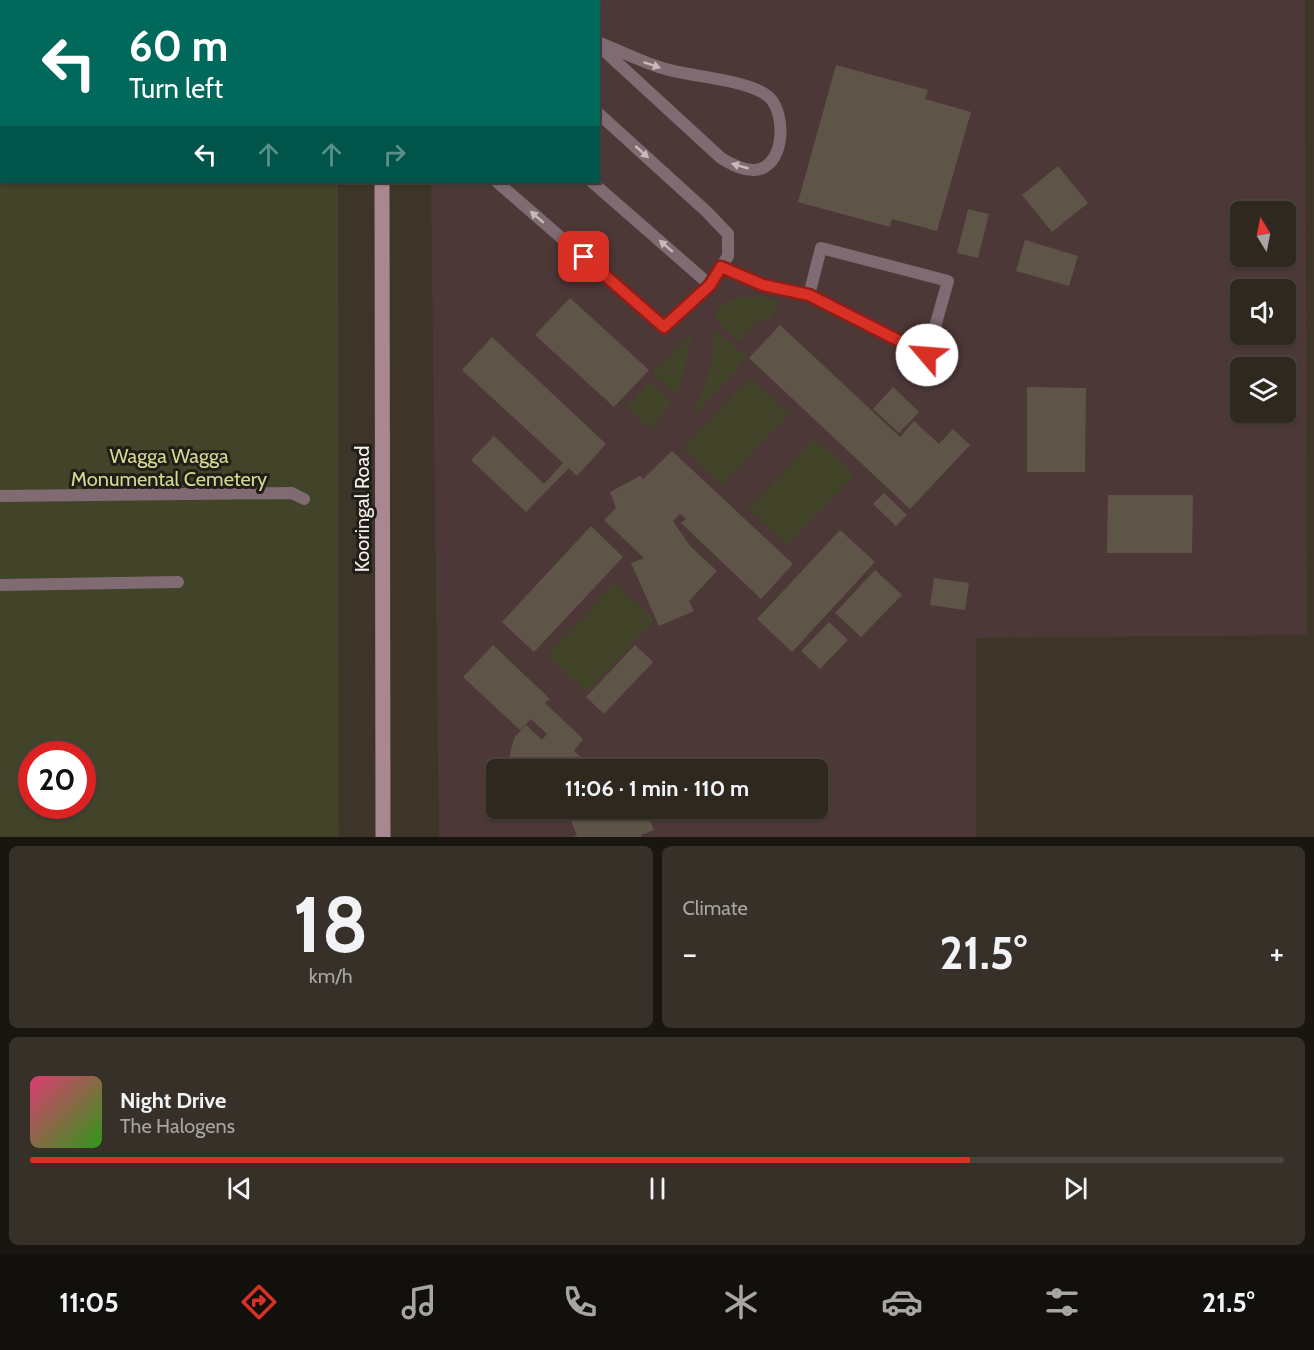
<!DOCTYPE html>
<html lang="en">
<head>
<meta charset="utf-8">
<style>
	body { margin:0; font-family:Cabin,sans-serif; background:#363028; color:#f1f3f6; height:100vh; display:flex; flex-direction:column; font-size:22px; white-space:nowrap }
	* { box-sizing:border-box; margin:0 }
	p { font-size:20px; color:#a7a6a4 }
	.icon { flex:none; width:33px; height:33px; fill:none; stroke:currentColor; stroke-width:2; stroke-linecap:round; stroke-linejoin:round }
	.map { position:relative; height:837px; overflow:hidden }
	.details { display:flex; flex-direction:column; gap:9px; padding:9px; background:#191611; flex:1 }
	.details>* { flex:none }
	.hud { position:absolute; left:0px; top:0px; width:600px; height:183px; box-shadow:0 2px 4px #0004,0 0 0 2px #49443d; background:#00695c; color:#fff; overflow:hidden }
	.needle { width:39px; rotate:350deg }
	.fabs { position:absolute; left:1230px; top:201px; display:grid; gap:12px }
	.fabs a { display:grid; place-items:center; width:66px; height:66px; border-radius:9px; background:#2e281f; box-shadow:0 2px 4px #0004,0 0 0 2px #49443d; font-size:30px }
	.speed { position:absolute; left:18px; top:741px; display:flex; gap:12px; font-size:30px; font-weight:700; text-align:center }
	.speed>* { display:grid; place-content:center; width:78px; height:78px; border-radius:50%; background:#2e281f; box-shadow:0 2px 4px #0004,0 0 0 2px #49443d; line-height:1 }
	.speed .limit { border:9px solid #d22; background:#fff; color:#111 }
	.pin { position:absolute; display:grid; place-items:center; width:51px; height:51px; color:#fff; margin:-26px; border-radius:12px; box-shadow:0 3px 9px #0006 }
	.me { position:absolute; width:66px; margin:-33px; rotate:297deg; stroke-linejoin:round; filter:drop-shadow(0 0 4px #0008) }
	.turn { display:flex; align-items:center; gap:21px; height:126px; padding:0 30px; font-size:27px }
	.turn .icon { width:78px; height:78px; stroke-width:2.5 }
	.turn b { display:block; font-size:42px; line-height:51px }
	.lanes { display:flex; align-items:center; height:57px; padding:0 30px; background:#0003; justify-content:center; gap:30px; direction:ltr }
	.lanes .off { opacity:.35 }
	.big { font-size:45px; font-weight:800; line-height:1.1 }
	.details .card { flex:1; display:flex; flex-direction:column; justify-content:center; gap:9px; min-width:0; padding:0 21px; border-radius:9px; background:#363028 }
	.details .dial { align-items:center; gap:0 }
	.dial b { font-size:78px; line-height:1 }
	.song { display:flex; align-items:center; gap:18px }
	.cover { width:72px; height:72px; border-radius:9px; background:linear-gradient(135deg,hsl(340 70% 55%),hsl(110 70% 35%)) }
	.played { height:6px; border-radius:3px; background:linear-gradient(90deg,#d93025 75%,#49443d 75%) }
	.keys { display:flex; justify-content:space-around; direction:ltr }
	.heat { display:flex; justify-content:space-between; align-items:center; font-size:33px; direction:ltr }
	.details .tiles { flex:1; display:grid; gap:9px; grid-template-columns:1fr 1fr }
	.card:last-child { grid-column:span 2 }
	.trip { position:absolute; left:486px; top:759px; width:342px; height:60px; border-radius:9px; background:#2e281f; box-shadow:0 2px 4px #0004,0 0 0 2px #49443d; font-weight:800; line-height:60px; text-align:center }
	.dock { display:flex; height:96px; justify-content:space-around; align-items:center; background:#12100c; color:#a7a6a4 }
	.dock .icon { width:42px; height:42px }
	.dock .active { color:#d93025 }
	.dock b { font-size:27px; color:#f1f3f6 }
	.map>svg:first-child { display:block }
	.education { fill:#4d3838; fill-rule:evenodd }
	.green { fill:#42442a; fill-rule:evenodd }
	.building { fill:#5e5548 }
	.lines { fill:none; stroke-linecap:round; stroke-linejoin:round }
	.lane { stroke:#7f6b71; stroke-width:12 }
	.secondary { stroke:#a88791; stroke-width:15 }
	.oneway { fill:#c6bbb9 }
	.route-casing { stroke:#8d1f18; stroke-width:15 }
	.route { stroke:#d93025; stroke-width:10 }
	.labels { text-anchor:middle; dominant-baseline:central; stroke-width:6; stroke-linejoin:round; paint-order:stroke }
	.park-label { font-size:20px; fill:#d5d991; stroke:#211d18 }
	.street-label { font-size:20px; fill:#f6f1e9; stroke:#211d18 }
</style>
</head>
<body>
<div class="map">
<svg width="1314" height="837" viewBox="0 0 1314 837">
	<rect width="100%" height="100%" fill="#3e3529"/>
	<path class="education" d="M429,0H1305L1307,635L976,638V837H439L431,182H598V2ZM1240,212H1286V256H1240ZM1240,290H1286V334H1240ZM1240,368H1286V412H1240ZM496,770H818V808H496Z"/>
	<path class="green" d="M0,0H338L2,2V182H338L339,837H0ZM32,754H82V806H32Z
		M754,296L778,300L774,313L767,321L763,317L739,341L715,319V311L733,299Z
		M714,329L747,357L696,414L693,412C707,386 713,358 714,329Z
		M691,333L688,357L676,396L652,373Z
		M750,377L789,414L722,485L683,448Z
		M649,381L672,402L651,430L626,407Z
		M815,438L854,475L787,545L748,509Z
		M615,583L654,620L586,691L547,654Z"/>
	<path class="building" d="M836,65L928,90L925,99L971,112L937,231L892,219L890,227L798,202Z
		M1058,166L1088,203L1052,232L1022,195Z
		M968,209L989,214L978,258L957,253Z
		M1025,240L1078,256L1069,286L1016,271Z
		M570,298L649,370L614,407L535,335Z
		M780,325L900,437L914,421L939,444L953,429L970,445L910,509L749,358Z
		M492,337L606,444L577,476L569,468L526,512L471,460L494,436L544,484L563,463L462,370Z
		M893,387L919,412L899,433L873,409Z
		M1027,387L1086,388L1085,472H1027Z
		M672,451L793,564L761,599L681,523L686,519L680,514L673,521L690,546L717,571L689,601L694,611L659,626L631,563L644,558L604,520L616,508L610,492L640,476L643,479Z
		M884,493L907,515L896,526L873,504Z
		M1108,495H1193L1192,553H1107Z
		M591,526L623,557L534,652L502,622Z
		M840,530L875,562L792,652L757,619Z
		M875,570L902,595L861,637L835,613Z
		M934,578L969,583L965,610L930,605Z
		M829,622L848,640L820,669L801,651Z
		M493,645L550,699L545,703L583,739L574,751L586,762L579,770H506L514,738L526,725L542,740L547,734L531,719L520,730L463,677Z
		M635,645L653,662L604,714L586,697Z
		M590,808H644L654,830L641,835L642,837H573L577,835L571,821L574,820L572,817Z"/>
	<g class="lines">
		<path class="lane" d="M483,0L484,2
			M547,0L548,2
			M598,42C620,51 640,61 662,68C690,77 748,79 769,97C786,113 785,162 760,169C746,173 731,164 721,158L598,45
			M497,182L664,327L710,285L728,256V234L707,212L598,113
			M592,182L710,285
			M721,267L763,285L809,295L821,248L948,281L927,355L809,295
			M0,496L292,493L304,499
			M0,585L178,582"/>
		<path class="secondary" d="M382,0V2
			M382,182L383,837"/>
	</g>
	<defs><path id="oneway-solid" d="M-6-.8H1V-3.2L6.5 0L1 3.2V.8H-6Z" transform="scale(1.5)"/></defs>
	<g class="oneway">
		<use href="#oneway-solid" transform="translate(652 65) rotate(19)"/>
		<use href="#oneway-solid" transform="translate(642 152) rotate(42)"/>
		<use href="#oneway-solid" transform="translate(740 166) rotate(-164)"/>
		<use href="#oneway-solid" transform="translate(537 217) rotate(-139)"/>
		<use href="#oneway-solid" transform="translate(666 246) rotate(-139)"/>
	</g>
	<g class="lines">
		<g class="route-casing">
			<path id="route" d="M584,257L664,327L710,285L721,267L763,285L809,295L927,355"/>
		</g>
		<use href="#route" class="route"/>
	</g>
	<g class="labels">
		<g class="park-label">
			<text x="169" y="456">Wagga Wagga<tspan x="169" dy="23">Monumental Cemetery</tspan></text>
		</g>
		<g class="street-label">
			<text transform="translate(362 509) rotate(-90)">Kooringal Road</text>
		</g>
	</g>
</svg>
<div class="fabs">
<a><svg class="needle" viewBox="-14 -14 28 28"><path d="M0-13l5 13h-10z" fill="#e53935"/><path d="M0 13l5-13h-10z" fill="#a7a6a4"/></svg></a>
<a><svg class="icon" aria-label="sound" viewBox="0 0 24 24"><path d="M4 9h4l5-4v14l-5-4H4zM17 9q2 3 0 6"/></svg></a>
<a><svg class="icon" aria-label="layers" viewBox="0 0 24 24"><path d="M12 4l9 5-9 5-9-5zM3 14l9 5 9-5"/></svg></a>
</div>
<div class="speed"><div class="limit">20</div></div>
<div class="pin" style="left:584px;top:257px;background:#d93025"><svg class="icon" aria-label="arrive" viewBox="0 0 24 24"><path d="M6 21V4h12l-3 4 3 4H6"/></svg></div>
<svg class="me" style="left:927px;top:355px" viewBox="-20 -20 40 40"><circle r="19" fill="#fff"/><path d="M0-13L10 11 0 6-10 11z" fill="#d93025"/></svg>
<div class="trip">11:06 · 1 min · 110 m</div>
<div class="hud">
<div class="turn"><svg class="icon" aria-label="left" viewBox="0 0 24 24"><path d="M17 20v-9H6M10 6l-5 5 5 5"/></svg><div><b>60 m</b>Turn left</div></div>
<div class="lanes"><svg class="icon" aria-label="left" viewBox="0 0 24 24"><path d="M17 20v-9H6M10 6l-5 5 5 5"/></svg><svg class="icon off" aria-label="ahead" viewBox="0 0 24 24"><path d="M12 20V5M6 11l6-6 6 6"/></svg><svg class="icon off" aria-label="ahead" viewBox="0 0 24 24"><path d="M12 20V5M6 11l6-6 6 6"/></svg><svg class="icon off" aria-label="right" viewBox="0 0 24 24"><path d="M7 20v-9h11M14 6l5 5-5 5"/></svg></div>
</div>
</div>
<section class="details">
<div class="tiles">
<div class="card dial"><b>18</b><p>km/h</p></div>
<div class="card"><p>Climate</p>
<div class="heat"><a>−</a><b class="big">21.5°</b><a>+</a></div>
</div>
<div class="card">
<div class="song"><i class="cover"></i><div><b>Night Drive</b><p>The Halogens</p></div></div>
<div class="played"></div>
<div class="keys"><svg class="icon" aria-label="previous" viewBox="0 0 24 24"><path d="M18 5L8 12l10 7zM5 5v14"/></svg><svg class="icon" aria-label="pause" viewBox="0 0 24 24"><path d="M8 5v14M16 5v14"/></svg><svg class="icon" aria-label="next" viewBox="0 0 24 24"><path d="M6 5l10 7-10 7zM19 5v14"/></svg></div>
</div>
</div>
</section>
<nav class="dock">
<b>11:05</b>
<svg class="icon active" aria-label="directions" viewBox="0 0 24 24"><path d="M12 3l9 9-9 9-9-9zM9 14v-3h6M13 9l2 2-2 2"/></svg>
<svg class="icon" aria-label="music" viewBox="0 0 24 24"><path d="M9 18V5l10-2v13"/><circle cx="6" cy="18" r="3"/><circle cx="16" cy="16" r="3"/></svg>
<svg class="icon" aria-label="phone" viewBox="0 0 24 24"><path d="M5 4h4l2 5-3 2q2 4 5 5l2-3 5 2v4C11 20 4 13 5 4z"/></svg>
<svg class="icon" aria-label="climate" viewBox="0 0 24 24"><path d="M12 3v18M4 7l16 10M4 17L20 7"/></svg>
<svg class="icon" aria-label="car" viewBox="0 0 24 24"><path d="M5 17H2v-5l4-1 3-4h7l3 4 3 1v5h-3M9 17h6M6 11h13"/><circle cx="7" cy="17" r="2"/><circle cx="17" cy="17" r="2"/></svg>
<svg class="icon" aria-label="filters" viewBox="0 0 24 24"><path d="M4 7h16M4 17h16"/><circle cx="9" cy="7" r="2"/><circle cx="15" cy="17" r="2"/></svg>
<b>21.5°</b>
</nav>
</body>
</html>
